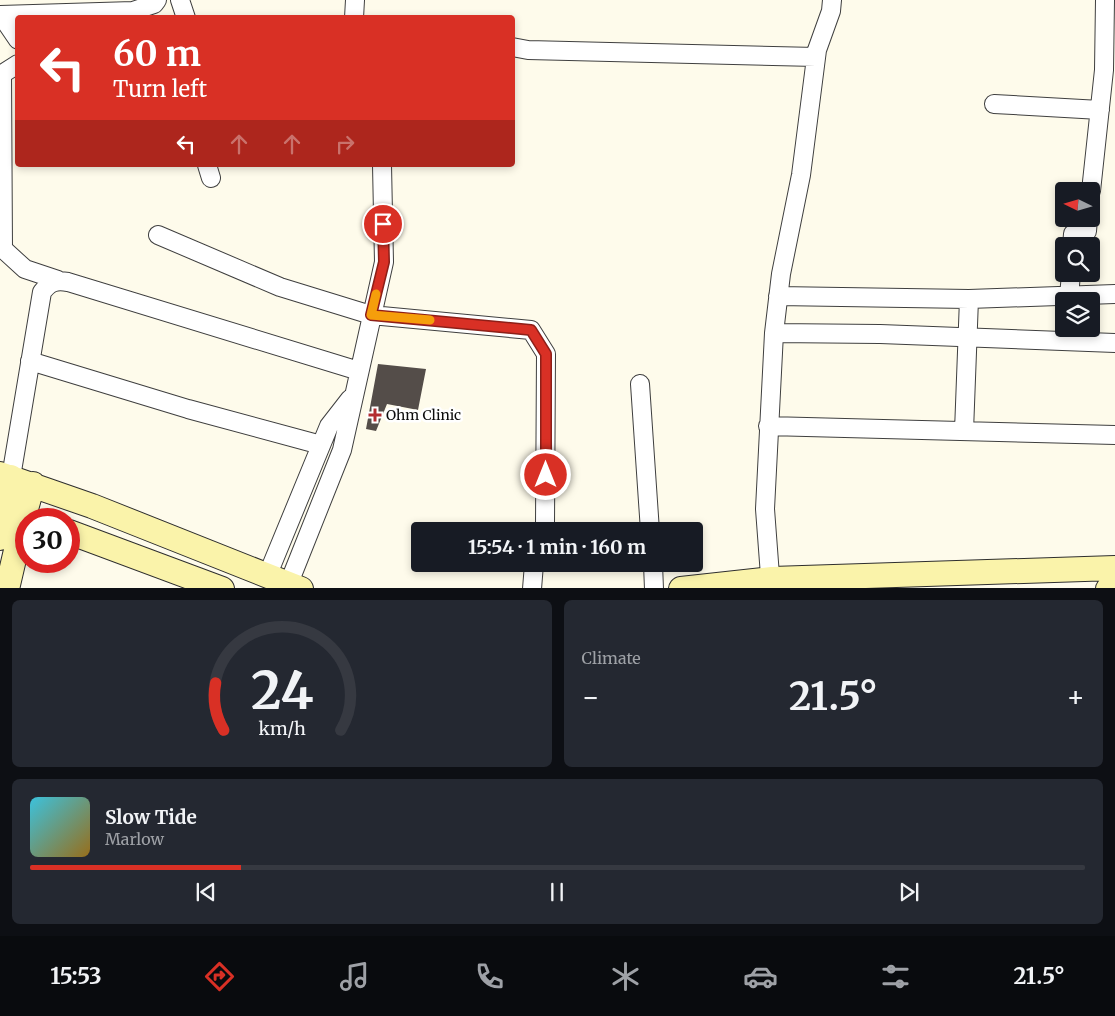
<!DOCTYPE html>
<html lang="en">
<head>
<meta charset="utf-8">
<style>
	body { margin:0; font-family:Merriweather,serif; background:#242831; color:#f1f3f6; height:100vh; display:flex; flex-direction:column; font-size:19px; white-space:nowrap }
	* { box-sizing:border-box; margin:0 }
	p { font-size:16px; color:#9ea1a6 }
	.icon { flex:none; width:28px; height:28px; fill:none; stroke:currentColor; stroke-width:2; stroke-linecap:round; stroke-linejoin:round }
	.map { position:relative; height:588px; overflow:hidden }
	.panel { display:flex; flex-direction:column; gap:12px; padding:12px; background:#0d0f14; flex:1 }
	.panel>* { flex:none }
	.hud { position:absolute; left:15px; top:15px; width:500px; height:152px; border-radius:5px; box-shadow:0 2px 8px #0003; background:#d93025; color:#fff; overflow:hidden }
	.needle { width:32px; rotate:275deg }
	.buttons { position:absolute; left:1055px; top:182px; display:grid; gap:10px }
	.buttons a { display:grid; place-items:center; width:45px; height:45px; border-radius:5px; background:#171b24; box-shadow:0 2px 8px #0003; font-size:25px }
	.speed { position:absolute; left:15px; top:508px; display:flex; gap:10px; font-size:25px; font-weight:700; text-align:center }
	.speed>* { display:grid; place-content:center; width:65px; height:65px; border-radius:50%; background:#171b24; box-shadow:0 2px 8px #0003; line-height:1 }
	.speed .limit { border:8px solid #d22; background:#fff; color:#111 }
	.pin { position:absolute; display:grid; place-items:center; width:42px; height:42px; color:#fff; margin:-21px; border:2px solid #fff; border-radius:50%; box-shadow:0 1px 5px #0007 }
	.me { position:absolute; width:55px; margin:-28px; rotate:0deg; stroke-linejoin:round; filter:drop-shadow(0 0 4px #0008) }
	.turn { display:flex; align-items:center; gap:18px; height:105px; padding:0 15px; font-size:22px }
	.turn .icon { width:65px; height:65px; stroke-width:2.5 }
	.turn b { display:block; font-size:35px; line-height:42px }
	.lanes { display:flex; align-items:center; height:48px; padding:0 15px; background:#0003; justify-content:center; gap:25px; direction:ltr }
	.lanes .off { opacity:.35 }
	.big { font-size:38px; font-weight:700; line-height:1.1 }
	.panel .card { flex:1; display:flex; flex-direction:column; justify-content:center; gap:8px; min-width:0; padding:0 18px; border-radius:8px; background:#242831 }
	.panel .dial { align-items:center; gap:0 }
	.dial svg { height:130px; overflow:visible; fill:none; stroke:#363941; stroke-width:7; stroke-linecap:round; text-anchor:middle }
	.dial text { fill:#f1f3f6; stroke:none }
	.song { display:flex; align-items:center; gap:15px }
	.cover { width:60px; height:60px; border-radius:8px; background:linear-gradient(135deg,hsl(190 70% 55%),hsl(40 70% 35%)) }
	.played { height:5px; border-radius:2px; background:linear-gradient(90deg,#d93025 20%,#363941 20%) }
	.keys { display:flex; justify-content:space-around; direction:ltr }
	.heat { display:flex; justify-content:space-between; align-items:center; font-size:28px; direction:ltr }
	.panel .tiles { flex:1; display:grid; gap:12px; grid-template-columns:1fr 1fr }
	.card:last-child { grid-column:span 2 }
	.trip { position:absolute; left:411px; top:522px; width:292px; height:50px; border-radius:5px; background:#171b24; box-shadow:0 2px 8px #0003; font-weight:700; line-height:50px; text-align:center }
	.tab-bar { display:flex; height:80px; justify-content:space-around; align-items:center; background:#090b0e; color:#9ea1a6 }
	.tab-bar .icon { width:35px; height:35px }
	.tab-bar .current { color:#d93025 }
	.tab-bar b { font-size:22px; color:#f1f3f6 }
	.map>svg:first-child { display:block }
	.building { fill:#544d49 }
	.lines { fill:none; stroke-linecap:round; stroke-linejoin:round }
	.street-casing { stroke:#3f3f3f; stroke-width:20 }
	.secondary-casing { stroke:#2e2e2e; stroke-width:26 }
	.street { stroke:#fff; stroke-width:18 }
	.secondary { stroke:#faf3aa; stroke-width:24 }
	.route-casing { stroke:#8d1f18; stroke-width:12 }
	.route { stroke:#d93025; stroke-width:9 }
	.slow { stroke:#f59e0b; stroke-width:9 }
	.poi-dot { fill:#b32c30; stroke:#fff; stroke-width:2 }
	.labels { text-anchor:middle; dominant-baseline:central; stroke-width:5; stroke-linejoin:round; paint-order:stroke }
	.poi-label { font-size:14px; fill:#0c0c0c; stroke:#fff; text-anchor:start }
</style>
</head>
<body>
<div class="map">
<svg width="1115" height="589" viewBox="0 0 1115 589">
	<rect width="100%" height="100%" fill="#fefbeb"/>
	<path class="building" d="M378,364L426,369L418,410L387,404L376,431L366,429Z"/>
	<g class="lines">
		<g class="street-casing">
			<path id="street" d="M180,0L186,18
				M0,15L133,11L154,4L157,0
				M1,15L18,40
				M354,18L355,0
				M512,47L528,50L816,57
				M18,64L2,74L3,249L25,269L58,280
				M994,104L1100,110
				M207,165L211,178
				M1091,191L1104,70L1105,0
				M158,235L280,287L371,315L531,330L546,354L545,525L543,531
				M1072,246L1073,234L1087,231L1088,219
				M778,296L969,299L1115,294
				M1069,296L1071,274
				M774,333L880,334L1115,343
				M30,361L188,409L321,445
				M640,384L650,531
				M768,426L1115,435
				M964,431L969,299
				M11,477L42,292C50,282 55,280 68,282L359,371
				M653,564L654,589
				M268,574L329,426L350,399
				M289,583L342,450L384,262L382,165
				M532,589L534,564
				M771,589L765,509L774,333L781,274L801,175L817,50L831,11L832,0"/>
		</g>
		<g class="secondary-casing">
			<path id="secondary" d="M0,474L92,506L301,589
				M69,532L222,589
				M0,538L11,477
				M7,589L24,516L33,484
				M681,589L772,579L1115,568
				M1108,589L1115,588"/>
		</g>
		<use href="#street" class="street"/>
		<use href="#secondary" class="secondary"/>
	</g>
	<g class="lines">
		<g class="route-casing">
			<path id="route" d="M383,224L384,262L371,315L531,330L546,354V475"/>
		</g>
		<use href="#route" class="route"/>
		<path class="slow" d="M376,294L371,315L430,320"/>
	</g>
	<path class="poi-dot" d="M372.5 407.5h5v5h5v5h-5v5h-5v-5h-5v-5h5z"/>
	<g class="labels">
		<g class="poi-label">
			<text x="386" y="415">Ohm Clinic</text>
		</g>
	</g>
</svg>
<div class="buttons">
<a><svg class="needle" viewBox="-14 -14 28 28"><path d="M0-13l5 13h-10z" fill="#e53935"/><path d="M0 13l5-13h-10z" fill="#9ea1a6"/></svg></a>
<a><svg class="icon" aria-label="search" viewBox="0 0 24 24"><circle cx="10" cy="10" r="6"/><path d="M15 15l6 6"/></svg></a>
<a><svg class="icon" aria-label="layers" viewBox="0 0 24 24"><path d="M12 4l9 5-9 5-9-5zM3 14l9 5 9-5"/></svg></a>
</div>
<div class="speed"><div class="limit">30</div></div>
<div class="pin" style="left:383px;top:224px;background:#d93025"><svg class="icon" aria-label="arrive" viewBox="0 0 24 24"><path d="M6 21V4h12l-3 4 3 4H6"/></svg></div>
<svg class="me" style="left:546px;top:475px" viewBox="-20 -20 40 40"><circle r="17" fill="#d93025" stroke="#fff" stroke-width="3"/><path d="M0-11L8 9 0 5-8 9z" fill="#fff"/></svg>
<div class="trip">15:54 · 1 min · 160 m</div>
<div class="hud">
<div class="turn"><svg class="icon" aria-label="left" viewBox="0 0 24 24"><path d="M17 20v-9H6M10 6l-5 5 5 5"/></svg><div><b>60 m</b>Turn left</div></div>
<div class="lanes"><svg class="icon" aria-label="left" viewBox="0 0 24 24"><path d="M17 20v-9H6M10 6l-5 5 5 5"/></svg><svg class="icon off" aria-label="ahead" viewBox="0 0 24 24"><path d="M12 20V5M6 11l6-6 6 6"/></svg><svg class="icon off" aria-label="ahead" viewBox="0 0 24 24"><path d="M12 20V5M6 11l6-6 6 6"/></svg><svg class="icon off" aria-label="right" viewBox="0 0 24 24"><path d="M7 20v-9h11M14 6l5 5-5 5"/></svg></div>
</div>
</div>
<section class="panel">
<div class="tiles">
<div class="card dial"><svg viewBox="0 0 100 80">
<path d="M14 69A42 42 0 1 1 86 69"/>
<path d="M14 69A42 42 0 0 1 9 40" stroke="#d93025"/>
<text x="50" y="56" font-size="32" font-weight="700">24</text>
<text x="50" y="72" font-size="11">km/h</text>
</svg></div>
<div class="card"><p>Climate</p>
<div class="heat"><a>−</a><b class="big">21.5°</b><a>+</a></div>
</div>
<div class="card">
<div class="song"><i class="cover"></i><div><b>Slow Tide</b><p>Marlow</p></div></div>
<div class="played"></div>
<div class="keys"><svg class="icon" aria-label="previous" viewBox="0 0 24 24"><path d="M18 5L8 12l10 7zM5 5v14"/></svg><svg class="icon" aria-label="pause" viewBox="0 0 24 24"><path d="M8 5v14M16 5v14"/></svg><svg class="icon" aria-label="next" viewBox="0 0 24 24"><path d="M6 5l10 7-10 7zM19 5v14"/></svg></div>
</div>
</div>
</section>
<nav class="tab-bar">
<b>15:53</b>
<svg class="icon current" aria-label="directions" viewBox="0 0 24 24"><path d="M12 3l9 9-9 9-9-9zM9 14v-3h6M13 9l2 2-2 2"/></svg>
<svg class="icon" aria-label="music" viewBox="0 0 24 24"><path d="M9 18V5l10-2v13"/><circle cx="6" cy="18" r="3"/><circle cx="16" cy="16" r="3"/></svg>
<svg class="icon" aria-label="phone" viewBox="0 0 24 24"><path d="M5 4h4l2 5-3 2q2 4 5 5l2-3 5 2v4C11 20 4 13 5 4z"/></svg>
<svg class="icon" aria-label="climate" viewBox="0 0 24 24"><path d="M12 3v18M4 7l16 10M4 17L20 7"/></svg>
<svg class="icon" aria-label="car" viewBox="0 0 24 24"><path d="M5 17H2v-5l4-1 3-4h7l3 4 3 1v5h-3M9 17h6M6 11h13"/><circle cx="7" cy="17" r="2"/><circle cx="17" cy="17" r="2"/></svg>
<svg class="icon" aria-label="filters" viewBox="0 0 24 24"><path d="M4 7h16M4 17h16"/><circle cx="9" cy="7" r="2"/><circle cx="15" cy="17" r="2"/></svg>
<b>21.5°</b>
</nav>
</body>
</html>
